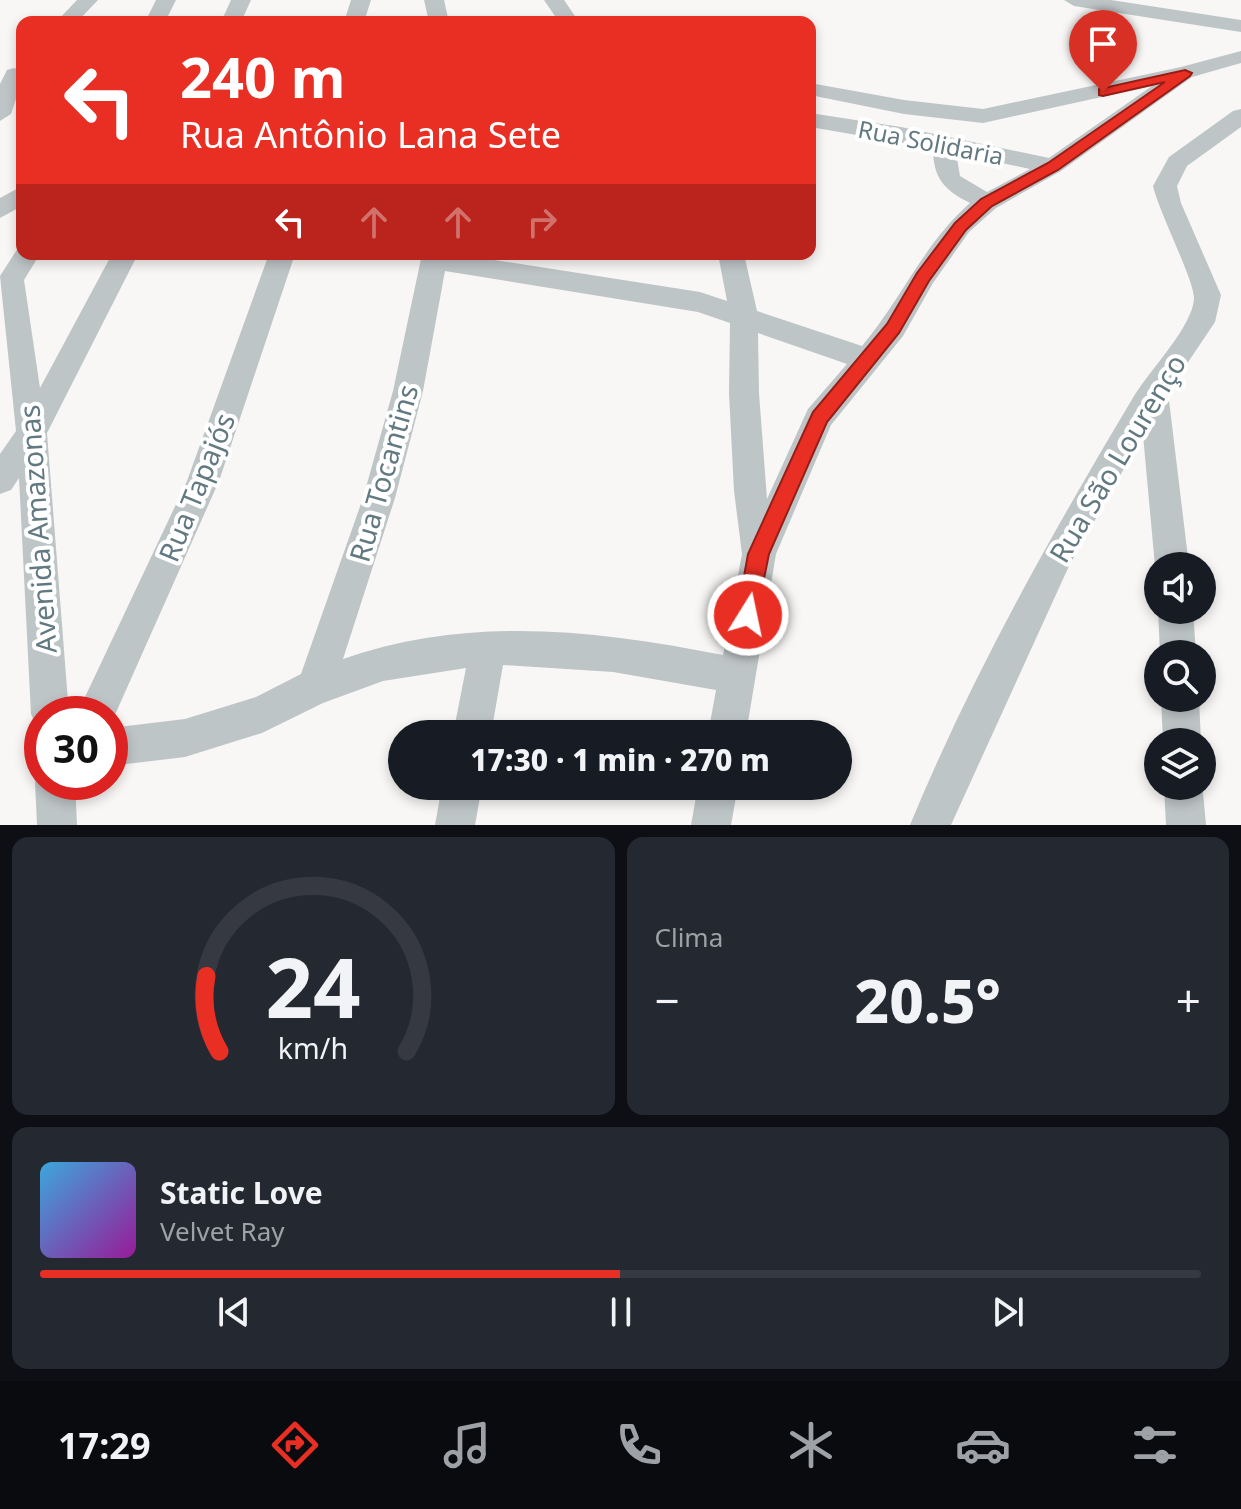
<!DOCTYPE html>
<html lang="pt">
<head>
<meta charset="utf-8">
<style>
	body { margin:0; font-family:"Noto Sans",sans-serif; background:#242831; color:#f1f3f6; height:100vh; display:flex; flex-direction:column; font-size:30px; white-space:nowrap }
	* { box-sizing:border-box; margin:0 }
	p { font-size:26px; color:#9ea1a6 }
	.icon { flex:none; width:44px; height:44px; fill:none; stroke:currentColor; stroke-width:2; stroke-linecap:round; stroke-linejoin:round }
	.map { position:relative; height:825px; overflow:hidden }
	.details { display:flex; flex-direction:column; gap:12px; padding:12px; background:#0d0f14; flex:1 }
	.details>* { flex:none }
	.hud { position:absolute; left:16px; top:16px; width:800px; height:244px; border-radius:16px; box-shadow:0 4px 12px #0003; background:#e92e24; color:#fff; overflow:hidden }
	.tools { position:absolute; left:1144px; top:552px; display:grid; gap:16px }
	.tools a { display:grid; place-items:center; width:72px; height:72px; border-radius:50%; background:#171b24; box-shadow:0 4px 12px #0003; font-size:40px }
	.speed { position:absolute; left:24px; top:696px; display:flex; gap:16px; font-size:40px; font-weight:700; text-align:center }
	.speed>* { display:grid; place-content:center; width:104px; height:104px; border-radius:50%; background:#171b24; box-shadow:0 4px 12px #0003; line-height:1 }
	.speed .limit { border:12px solid #d22; background:#fff; color:#111 }
	.pin { position:absolute; display:grid; place-items:center; width:68px; height:68px; color:#fff; margin:-82px -34px; border-radius:50% 50% 50% 0; rotate:-45deg; box-shadow:0 0 8px #0007 }
	.pin .icon { rotate:45deg }
	.me { position:absolute; width:88px; margin:-44px; rotate:10deg; stroke-linejoin:round; filter:drop-shadow(0 0 6px #0008) }
	.turn { display:flex; align-items:center; gap:28px; height:168px; padding:0 32px; font-size:36px }
	.turn .icon { width:104px; height:104px; stroke-width:2.5 }
	.turn b { display:block; font-size:56px; line-height:68px }
	.lanes { display:flex; align-items:center; height:76px; padding:0 32px; background:#0003; justify-content:center; gap:40px; direction:ltr }
	.lanes .off { opacity:.35 }
	.big { font-size:60px; font-weight:800; line-height:1.1 }
	.details .widget { flex:1; display:flex; flex-direction:column; justify-content:center; gap:12px; min-width:0; padding:0 28px; border-radius:16px; background:#242831 }
	.details .dial { align-items:center; gap:0 }
	.dial svg { height:208px; overflow:visible; fill:none; stroke:#363941; stroke-width:7; stroke-linecap:round; text-anchor:middle }
	.dial text { fill:#f1f3f6; stroke:none }
	.song { display:flex; align-items:center; gap:24px }
	.cover { width:96px; height:96px; border-radius:12px; background:linear-gradient(135deg,hsl(200 70% 55%),hsl(300 70% 35%)) }
	.played { height:8px; border-radius:4px; background:linear-gradient(90deg,#e92e24 50%,#363941 50%) }
	.keys { display:flex; justify-content:space-around; direction:ltr }
	.heat { display:flex; justify-content:space-between; align-items:center; font-size:44px; direction:ltr }
	.details .tiles { flex:1; display:grid; gap:12px; grid-template-columns:1fr 1fr }
	.widget:last-child { grid-column:span 2 }
	.trip { position:absolute; left:388px; top:720px; width:464px; height:80px; border-radius:40px; background:#171b24; box-shadow:0 4px 12px #0003; font-weight:800; line-height:80px; text-align:center }
	.tab-bar { display:flex; height:128px; justify-content:space-around; align-items:center; background:#090b0e; color:#9ea1a6 }
	.tab-bar .icon { width:56px; height:56px }
	.tab-bar .on { color:#e92e24 }
	.tab-bar b { font-size:36px; color:#f1f3f6 }
	.map>svg:first-child { display:block }
	.lines { fill:none; stroke-linecap:round; stroke-linejoin:round }
	.street { fill:#bec5c7; fill-rule:evenodd }
	.route { fill:#e92e24; stroke:#971e17; stroke-width:2 }
	.labels { text-anchor:middle; dominant-baseline:central; stroke-width:8; stroke-linejoin:round; paint-order:stroke }
	.far-street-label { font-size:24px; fill:#627981; stroke:#fff }
	.street-label { font-size:28px; fill:#627981; stroke:#fff }
</style>
</head>
<body>
<div class="map">
<svg width="1241" height="825" viewBox="0 0 1241 825">
	<rect width="100%" height="100%" fill="#f8f7f5"/>
	<g class="lines">
		<path class="street" d="M77,0H98L77,22H56Z
			M156,0H176L165,22H145Z
			M231,0H251L241,22H221Z
			M351,0H371L364,22H344Z
			M424,0H444L449,22H429Z
			M544,0H564L579,22H559Z
			M1064,0H1111L1241,20V32L1074,6Z
			M1241,51V63L1192,77L1061,171L996,208L969,232L933,283L903,336L831,425L776,554L746,734H708L716,690L613,672L503,665L491,734H453L466,668L383,681L323,703L262,733L185,757L110,766V728L185,719L256,697L301,674L363,498L393,391L422,254H456L700,292L727,301L718,254H744L757,311L862,346C901,300 924,243 970,203C944,190 933,178 933,148L810,127V113L901,127L1049,158L1152,86L983,123L904,114L810,95V83L904,100L983,109L1181,67ZM956,153L1030,169L987,192L960,176ZM445,271L698,312L730,323L729,393L734,491L742,554L723,655C596,630 468,615 343,659L395,498L423,391ZM758,333L847,364L808,409L767,499L759,393Z
			M14,68L22,70V82L11,114L0,121V84L7,70Z
			M1241,109V127L1187,166L1177,186L1181,203L1221,295L1215,322L1168,392L1189,566H1158V573L1155,566L1143,435L1069,566L951,825H910C972,675 1051,535 1134,396C1150,370 1192,327 1194,299C1195,282 1159,212 1153,186L1169,157L1233,111Z
			M22,186V206L0,218V198Z
			M22,246V254H40L24,280L40,388L112,254H138L47,433L69,714H42V730L37,727L31,714L19,478L11,490L0,494V454L16,431L0,276L18,248Z
			M269,254H295L219,481L110,726V714H77L187,481Z
			M1158,609L1193,610L1196,654H1160Z
			M1161,698H1199L1201,742H1163Z
			M41,768L42,782H75L77,825H37L35,782Z
			M1202,781L1206,825H1166L1164,786H1202Z
			M442,786H482L475,825H435Z
			M698,786H738L731,825H691Z"/>
	</g>
	<path class="route" d="M1185,70L1192,73L1190,76L1058,170L992,206L966,230L929,281L899,333L827,422L769,554L755,623L748,626L740,623L737,615L748,554L813,412L887,324L917,273L955,223L981,199L1048,163L1165,82L1103,96L1099,95V89Z"/>
	<g class="labels">
		<g class="far-street-label">
			<text transform="translate(931 142) rotate(11)">Rua Solidaria</text>
		</g>
		<g class="street-label">
			<text transform="translate(1117 458) rotate(-59)">Rua São Lourenço</text>
			<text transform="translate(383 473) rotate(-74)">Rua Tocantins</text>
			<text transform="translate(196 487) rotate(-68)">Rua Tapajós</text>
			<text transform="translate(37 529) rotate(-94)">Avenida Amazonas</text>
		</g>
	</g>
</svg>
<div class="tools">
<a><svg class="icon" aria-label="sound" viewBox="0 0 24 24"><path d="M4 9h4l5-4v14l-5-4H4zM17 9q2 3 0 6"/></svg></a>
<a><svg class="icon" aria-label="search" viewBox="0 0 24 24"><circle cx="10" cy="10" r="6"/><path d="M15 15l6 6"/></svg></a>
<a><svg class="icon" aria-label="layers" viewBox="0 0 24 24"><path d="M12 4l9 5-9 5-9-5zM3 14l9 5 9-5"/></svg></a>
</div>
<div class="speed"><div class="limit">30</div></div>
<div class="pin" style="left:1103px;top:92px;background:#d93025"><svg class="icon" aria-label="arrive" viewBox="0 0 24 24"><path d="M6 21V4h12l-3 4 3 4H6"/></svg></div>
<svg class="me" style="left:748px;top:615px" viewBox="-20 -20 40 40"><circle r="17" fill="#e92e24" stroke="#fff" stroke-width="3"/><path d="M0-11L8 9 0 5-8 9z" fill="#fff"/></svg>
<div class="trip">17:30 · 1 min · 270 m</div>
<div class="hud">
<div class="turn"><svg class="icon" aria-label="left" viewBox="0 0 24 24"><path d="M17 20v-9H6M10 6l-5 5 5 5"/></svg><div><b>240 m</b>Rua Antônio Lana Sete</div></div>
<div class="lanes"><svg class="icon" aria-label="left" viewBox="0 0 24 24"><path d="M17 20v-9H6M10 6l-5 5 5 5"/></svg><svg class="icon off" aria-label="ahead" viewBox="0 0 24 24"><path d="M12 20V5M6 11l6-6 6 6"/></svg><svg class="icon off" aria-label="ahead" viewBox="0 0 24 24"><path d="M12 20V5M6 11l6-6 6 6"/></svg><svg class="icon off" aria-label="right" viewBox="0 0 24 24"><path d="M7 20v-9h11M14 6l5 5-5 5"/></svg></div>
</div>
</div>
<section class="details">
<div class="tiles">
<div class="widget dial"><svg viewBox="0 0 100 80">
<path d="M14 69A42 42 0 1 1 86 69"/>
<path d="M14 69A42 42 0 0 1 9 40" stroke="#e92e24"/>
<text x="50" y="56" font-size="32" font-weight="700">24</text>
<text x="50" y="72" font-size="11">km/h</text>
</svg></div>
<div class="widget"><p>Clima</p>
<div class="heat"><a>−</a><b class="big">20.5°</b><a>+</a></div>
</div>
<div class="widget">
<div class="song"><i class="cover"></i><div><b>Static Love</b><p>Velvet Ray</p></div></div>
<div class="played"></div>
<div class="keys"><svg class="icon" aria-label="previous" viewBox="0 0 24 24"><path d="M18 5L8 12l10 7zM5 5v14"/></svg><svg class="icon" aria-label="pause" viewBox="0 0 24 24"><path d="M8 5v14M16 5v14"/></svg><svg class="icon" aria-label="next" viewBox="0 0 24 24"><path d="M6 5l10 7-10 7zM19 5v14"/></svg></div>
</div>
</div>
</section>
<nav class="tab-bar">
<b>17:29</b>
<svg class="icon on" aria-label="directions" viewBox="0 0 24 24"><path d="M12 3l9 9-9 9-9-9zM9 14v-3h6M13 9l2 2-2 2"/></svg>
<svg class="icon" aria-label="music" viewBox="0 0 24 24"><path d="M9 18V5l10-2v13"/><circle cx="6" cy="18" r="3"/><circle cx="16" cy="16" r="3"/></svg>
<svg class="icon" aria-label="phone" viewBox="0 0 24 24"><path d="M5 4h4l2 5-3 2q2 4 5 5l2-3 5 2v4C11 20 4 13 5 4z"/></svg>
<svg class="icon" aria-label="climate" viewBox="0 0 24 24"><path d="M12 3v18M4 7l16 10M4 17L20 7"/></svg>
<svg class="icon" aria-label="car" viewBox="0 0 24 24"><path d="M5 17H2v-5l4-1 3-4h7l3 4 3 1v5h-3M9 17h6M6 11h13"/><circle cx="7" cy="17" r="2"/><circle cx="17" cy="17" r="2"/></svg>
<svg class="icon" aria-label="filters" viewBox="0 0 24 24"><path d="M4 7h16M4 17h16"/><circle cx="9" cy="7" r="2"/><circle cx="15" cy="17" r="2"/></svg>
</nav>
</body>
</html>
